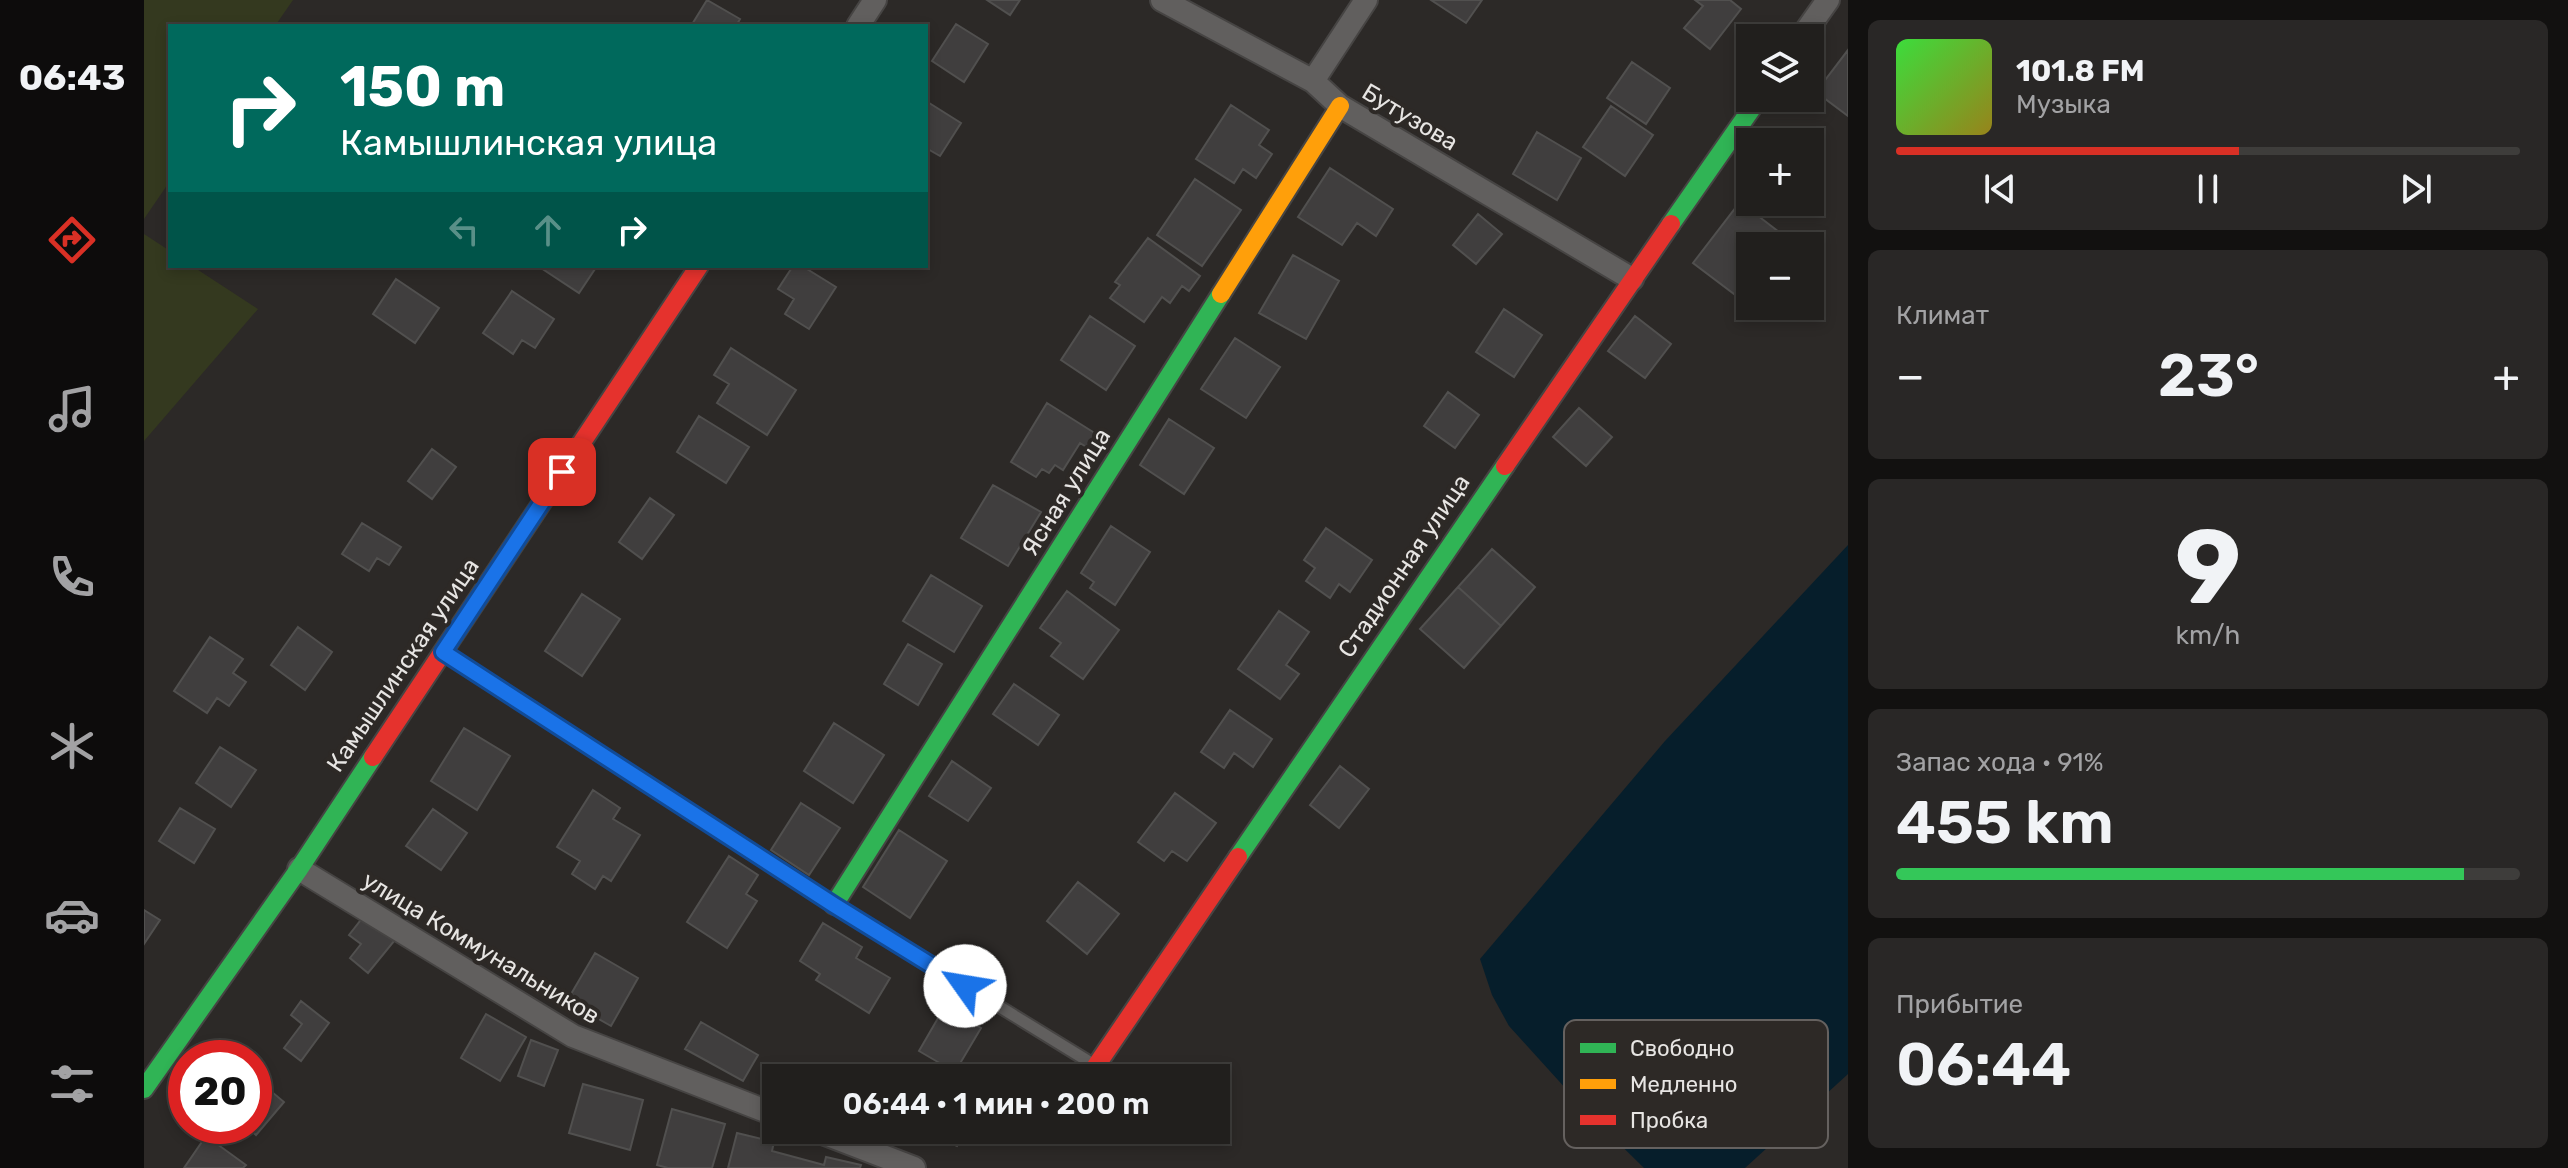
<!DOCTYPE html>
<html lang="ru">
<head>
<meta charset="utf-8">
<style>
	body { margin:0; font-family:Rubik,sans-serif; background:#292726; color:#f1f3f6; height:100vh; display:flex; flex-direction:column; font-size:30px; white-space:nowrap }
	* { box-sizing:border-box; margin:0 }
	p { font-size:26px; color:#a2a2a4 }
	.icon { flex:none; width:44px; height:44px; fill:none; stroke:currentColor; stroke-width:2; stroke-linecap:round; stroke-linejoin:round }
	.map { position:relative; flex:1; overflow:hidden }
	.details { display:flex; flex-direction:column; gap:20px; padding:20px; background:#121110; width:720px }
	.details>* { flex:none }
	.guide { position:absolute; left:24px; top:24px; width:760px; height:244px; border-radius:0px; box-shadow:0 4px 12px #0003,0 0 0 2px #3e3d3b; background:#00695c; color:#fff; overflow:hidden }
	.tools { position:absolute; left:1592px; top:24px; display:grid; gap:16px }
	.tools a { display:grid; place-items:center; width:88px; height:88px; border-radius:0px; background:#211f1d; box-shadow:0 4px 12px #0003,0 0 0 2px #3e3d3b; font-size:40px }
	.speed { position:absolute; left:24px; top:1040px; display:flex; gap:16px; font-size:40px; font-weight:700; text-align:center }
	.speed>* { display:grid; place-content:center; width:104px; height:104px; border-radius:50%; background:#211f1d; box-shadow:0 4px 12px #0003,0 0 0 2px #3e3d3b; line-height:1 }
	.speed .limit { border:12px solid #d22; background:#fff; color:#111 }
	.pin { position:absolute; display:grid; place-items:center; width:68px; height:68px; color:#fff; margin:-34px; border-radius:16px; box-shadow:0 4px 12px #0006 }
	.me { position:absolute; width:88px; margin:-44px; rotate:302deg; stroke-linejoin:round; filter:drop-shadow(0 0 6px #0008) }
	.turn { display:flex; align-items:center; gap:28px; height:168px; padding:0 40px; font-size:36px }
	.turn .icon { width:104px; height:104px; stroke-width:2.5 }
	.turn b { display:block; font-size:56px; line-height:68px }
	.lanes { display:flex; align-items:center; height:76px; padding:0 40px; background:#0003; justify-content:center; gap:40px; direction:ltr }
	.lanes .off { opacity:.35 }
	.big { font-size:60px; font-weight:600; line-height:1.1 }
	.details .card { flex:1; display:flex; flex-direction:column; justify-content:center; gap:12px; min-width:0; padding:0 28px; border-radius:12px; background:#292726 }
	.details .dial { align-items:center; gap:0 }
	.dial b { font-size:104px; line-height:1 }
	.song { display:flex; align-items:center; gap:24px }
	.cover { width:96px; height:96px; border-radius:12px; background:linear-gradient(135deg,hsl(120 70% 55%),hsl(50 70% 35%)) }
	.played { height:8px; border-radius:4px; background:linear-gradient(90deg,#d93025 55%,#3e3d3b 55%) }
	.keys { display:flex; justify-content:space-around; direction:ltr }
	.heat { display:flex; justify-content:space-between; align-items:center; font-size:44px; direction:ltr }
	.charge { height:12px; border-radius:6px; background:linear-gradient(90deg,#34c759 91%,#3e3d3b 0) }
	.trip { position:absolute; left:618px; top:1064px; width:468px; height:80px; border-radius:0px; background:#211f1d; box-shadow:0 4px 12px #0003,0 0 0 2px #3e3d3b; font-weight:600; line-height:80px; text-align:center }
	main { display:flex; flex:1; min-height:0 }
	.dock { display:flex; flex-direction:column; width:144px; justify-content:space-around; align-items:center; background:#0d0c0c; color:#a2a2a4 }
	.dock .icon { width:56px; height:56px }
	.dock .on { color:#d93025 }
	.dock b { font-size:36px; color:#f1f3f6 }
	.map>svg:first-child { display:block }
	.green { fill:#34391f }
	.water { fill:#061e2b }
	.building { fill:#403e3e; stroke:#51504f; stroke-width:2 }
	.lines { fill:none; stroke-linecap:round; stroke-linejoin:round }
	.lane-casing { stroke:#464443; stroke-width:15 }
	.street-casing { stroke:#464443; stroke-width:26 }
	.fast-casing { stroke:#464443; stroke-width:22 }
	.slow-casing { stroke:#464443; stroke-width:22 }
	.jam-casing { stroke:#464443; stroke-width:22 }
	.lane { stroke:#615f5e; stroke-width:11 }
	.street { stroke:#615f5e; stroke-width:22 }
	.fast { stroke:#30b455; stroke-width:18 }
	.slow { stroke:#ff9f0a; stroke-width:18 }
	.jam { stroke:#e5322d; stroke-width:18 }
	.route-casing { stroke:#114b97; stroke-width:20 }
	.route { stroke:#1a73e8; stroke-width:14 }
	.labels { text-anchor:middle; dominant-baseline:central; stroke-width:8; stroke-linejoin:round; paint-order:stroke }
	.street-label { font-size:24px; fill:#e7e5e3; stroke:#2d2926 }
	.key { fill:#2d2926; stroke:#65615f; stroke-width:2 }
	.key-label { font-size:22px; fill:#e7e5e3 }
</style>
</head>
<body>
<main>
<nav class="dock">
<b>06:43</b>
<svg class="icon on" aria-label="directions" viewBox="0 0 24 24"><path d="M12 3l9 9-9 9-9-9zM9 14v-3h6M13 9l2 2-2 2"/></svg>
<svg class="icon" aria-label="music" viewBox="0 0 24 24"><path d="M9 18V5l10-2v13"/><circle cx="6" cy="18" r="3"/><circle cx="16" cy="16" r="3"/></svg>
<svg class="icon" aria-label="phone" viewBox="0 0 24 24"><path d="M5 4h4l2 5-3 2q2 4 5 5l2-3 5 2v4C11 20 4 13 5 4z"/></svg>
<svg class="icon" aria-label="climate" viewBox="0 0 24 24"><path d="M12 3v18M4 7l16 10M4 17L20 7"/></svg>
<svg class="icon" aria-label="car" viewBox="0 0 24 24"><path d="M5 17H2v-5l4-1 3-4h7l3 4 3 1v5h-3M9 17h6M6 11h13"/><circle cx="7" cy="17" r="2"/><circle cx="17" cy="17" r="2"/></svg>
<svg class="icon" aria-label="filters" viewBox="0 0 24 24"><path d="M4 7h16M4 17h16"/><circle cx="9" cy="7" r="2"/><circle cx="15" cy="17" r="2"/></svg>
</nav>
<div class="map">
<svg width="1704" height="1168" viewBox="0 0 1704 1168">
	<rect width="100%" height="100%" fill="#2c2927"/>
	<path class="green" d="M0,0H149L131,26H26V181L0,219Z
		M0,234L26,251V266H48L114,309L0,441Z"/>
	<path class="water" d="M1704,545V1074L1601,1168H1500L1443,1112L1365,1026L1348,995L1336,959L1521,741Z"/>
	<path class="building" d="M563,0L596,19L592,26H547Z
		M843,0H876L866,15Z
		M1287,0H1338L1322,23Z
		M1551,0H1586L1597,9L1566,49L1540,28L1559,6Z
		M812,24L844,44L820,82L788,61Z
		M1704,50V116L1672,92Z
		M1488,62L1526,88L1502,124L1463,98Z
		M782,101L817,123L796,156L782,148Z
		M1087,105L1125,130L1115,145L1128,154L1112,178L1099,169L1090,183L1052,159Z
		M1467,106L1509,135L1481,176L1439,147Z
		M1393,132L1437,158L1413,200L1369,174Z
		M1186,168L1249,209L1232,236L1213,223L1198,245L1154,217Z
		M1051,179L1097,210L1058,266L1013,235Z
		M1596,202L1644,239L1639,246H1606V289L1598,300L1549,263Z
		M1334,214L1358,234L1332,264L1309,245Z
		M1004,238L1056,276L1045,291L1038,286L1026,303L1018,297L1000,322L966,298L976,285L971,282Z
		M1149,255L1195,281L1162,339L1115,313Z
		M394,266H453L435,293Z
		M649,266H658L692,287L665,329L641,314L650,299L634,289Z
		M252,279L295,308L271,343L229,314Z
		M368,291L410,319L391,348L378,340L369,354L339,333Z
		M1360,309L1398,335L1370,377L1332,352Z
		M946,316L991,346L962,390L917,360Z
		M1491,316L1527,344L1501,378L1464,351Z
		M1091,338L1136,367L1102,418L1057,389Z
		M587,348L652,390L623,435L573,403L585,384L570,375Z
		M1304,392L1335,415L1311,448L1280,426Z
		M903,403L957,437L949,451L936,443L919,470L911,465L905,473L898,469L892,477L867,462Z
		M1435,408L1468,437L1442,466L1409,437Z
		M555,416L605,447L582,483L533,452Z
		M1025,419L1070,448L1040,494L996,465Z
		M288,449L312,467L288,499L264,481Z
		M849,485L897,512L864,566L817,538Z
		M506,498L530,515L498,559L475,542Z
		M218,523L257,547L245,565L233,558L225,571L198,554Z
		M967,526L1006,552L971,605L946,588L950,582L937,573Z
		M1182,528L1228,560L1206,592L1195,584L1186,598L1162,581L1171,568L1160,560Z
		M1348,549L1391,587L1357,626L1314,587Z
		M787,575L838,606L810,652L759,621Z
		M1314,587L1357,626L1320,668L1276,629Z
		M923,591L975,630L939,679L907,656L917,643L896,628Z
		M438,594L476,619L438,676L401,651Z
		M1135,611L1165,632L1142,665L1155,674L1136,699L1094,669Z
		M154,627L188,652L161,690L127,665Z
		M66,637L99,659L89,673L102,682L85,706L73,698L63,713L30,691Z
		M764,644L798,664L774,705L740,684Z
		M870,684L915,715L894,745L849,714Z
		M1086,710L1128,739L1109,767L1090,753L1080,768L1057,752Z
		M690,723L740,755L709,803L660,771Z
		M320,728L366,756L333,810L287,781Z
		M76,747L112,770L87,807L52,783Z
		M808,761L847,788L824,821L785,796Z
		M1196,766L1225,789L1195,828L1166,805Z
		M449,790L476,808L469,819L496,835L467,881L459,876L451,889L428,874L436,861L413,847Z
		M1031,793L1072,823L1043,861L1028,851L1020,861L994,842Z
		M657,803L696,828L665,875L627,850Z
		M36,808L71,829L50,863L15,841Z
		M289,809L323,833L297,870L262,846Z
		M755,830L803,861L766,918L719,887Z
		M585,856L614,875L602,894L613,901L583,948L543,922Z
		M934,882L975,914L943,954L903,921Z
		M0,910L16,920L0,944Z
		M220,916L251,940L224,973L206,958L217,944L205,935Z
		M679,923L718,947L712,958L746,978L725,1013L672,980L676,974L656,961Z
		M451,953L494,978L467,1026L423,1001Z
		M157,1001L185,1023L157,1061L140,1048L158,1024L147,1015Z
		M801,1006L837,1028L811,1072L775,1051Z
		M342,1014L382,1037L356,1081L317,1058Z
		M557,1022L614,1055L599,1081L541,1049Z
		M387,1040L414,1050L400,1086L374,1076Z
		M110,1077L140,1102L112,1135L101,1126H110Z
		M439,1084L499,1100L486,1150L425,1133Z
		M528,1109L581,1124L568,1168H524L513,1165Z
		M776,1130H820L813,1146Z
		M593,1133L630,1142L628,1151L680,1165L682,1157L717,1165L716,1168H584Z
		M62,1136L102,1165L99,1168H40Z"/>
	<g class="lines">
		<g class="lane-casing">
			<path id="lane" d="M301,653L690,905L952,1066"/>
		</g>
		<g class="street-casing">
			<path id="street" d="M1018,0L1169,81L1196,106L1488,279
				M714,26L731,0
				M1657,38L1684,0
				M1169,81L1222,0
				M155,869L429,1036L632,1115
				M671,1130L770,1168"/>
		</g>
		<g class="fast-casing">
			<path id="fast" d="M1527,224L1615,98
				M1094,857L1361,466
				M690,905L1077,294
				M0,1089L155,869L229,757"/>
		</g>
		<g class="slow-casing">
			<path id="slow" d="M1077,294L1196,106"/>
		</g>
		<g class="jam-casing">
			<path id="jam" d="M1361,466L1527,224
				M229,757L555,266
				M952,1066L1094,857"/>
		</g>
		<use href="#lane" class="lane"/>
		<use href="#street" class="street"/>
		<use href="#fast" class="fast"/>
		<use href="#slow" class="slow"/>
		<use href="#jam" class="jam"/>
	</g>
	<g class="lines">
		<g class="route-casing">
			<path id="route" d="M418,472L299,652L690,905L821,986"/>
		</g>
		<use href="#route" class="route"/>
	</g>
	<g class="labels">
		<g class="street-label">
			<text transform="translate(1266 117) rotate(31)">Бутузова</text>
			<text transform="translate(922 492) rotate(-58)">Ясная улица</text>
			<text transform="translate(1260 566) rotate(-56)">Стадионная улица</text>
			<text transform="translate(259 665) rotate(-56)">Камышлинская улица</text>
			<text transform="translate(337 948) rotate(31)">улица Коммунальников</text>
		</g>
	</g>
	<rect x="1420" y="1020" width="264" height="128" rx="12" class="key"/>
	<rect x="1436" y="1043" width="36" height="10" fill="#30b455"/>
	<rect x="1436" y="1079" width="36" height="10" fill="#ff9f0a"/>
	<rect x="1436" y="1115" width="36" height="10" fill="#e5322d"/>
	<g class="key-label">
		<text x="1486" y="1056">Свободно</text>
		<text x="1486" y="1092">Медленно</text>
		<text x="1486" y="1128">Пробка</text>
	</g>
</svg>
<div class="tools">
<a><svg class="icon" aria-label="layers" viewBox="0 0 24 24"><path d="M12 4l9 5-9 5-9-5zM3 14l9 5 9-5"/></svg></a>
<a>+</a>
<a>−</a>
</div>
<div class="speed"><div class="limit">20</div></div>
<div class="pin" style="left:418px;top:472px;background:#d93025"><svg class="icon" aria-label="arrive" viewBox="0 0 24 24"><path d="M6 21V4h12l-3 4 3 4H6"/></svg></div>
<svg class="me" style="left:821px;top:986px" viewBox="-20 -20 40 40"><circle r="19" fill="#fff"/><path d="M0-13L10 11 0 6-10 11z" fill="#1a73e8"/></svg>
<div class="trip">06:44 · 1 мин · 200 m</div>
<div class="guide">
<div class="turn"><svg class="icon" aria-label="right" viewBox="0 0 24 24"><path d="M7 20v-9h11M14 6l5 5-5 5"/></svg><div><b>150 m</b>Камышлинская улица</div></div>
<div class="lanes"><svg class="icon off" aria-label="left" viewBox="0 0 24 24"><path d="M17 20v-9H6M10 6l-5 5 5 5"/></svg><svg class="icon off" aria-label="ahead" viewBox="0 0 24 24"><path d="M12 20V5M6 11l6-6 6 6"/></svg><svg class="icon" aria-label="right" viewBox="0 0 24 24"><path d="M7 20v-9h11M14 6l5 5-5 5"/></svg></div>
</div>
</div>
<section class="details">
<div class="card">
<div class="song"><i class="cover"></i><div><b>101.8 FM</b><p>Музыка</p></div></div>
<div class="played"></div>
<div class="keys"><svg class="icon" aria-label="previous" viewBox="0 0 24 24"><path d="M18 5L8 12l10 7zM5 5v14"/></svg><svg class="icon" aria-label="pause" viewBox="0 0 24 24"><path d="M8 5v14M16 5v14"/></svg><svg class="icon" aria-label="next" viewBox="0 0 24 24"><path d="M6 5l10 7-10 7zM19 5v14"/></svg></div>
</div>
<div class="card"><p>Климат</p>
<div class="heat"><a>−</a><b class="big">23°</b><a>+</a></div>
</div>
<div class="card dial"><b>9</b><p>km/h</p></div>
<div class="card"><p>Запас хода · 91%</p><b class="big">455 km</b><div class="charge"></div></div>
<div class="card"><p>Прибытие</p><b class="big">06:44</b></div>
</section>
</main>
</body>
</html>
